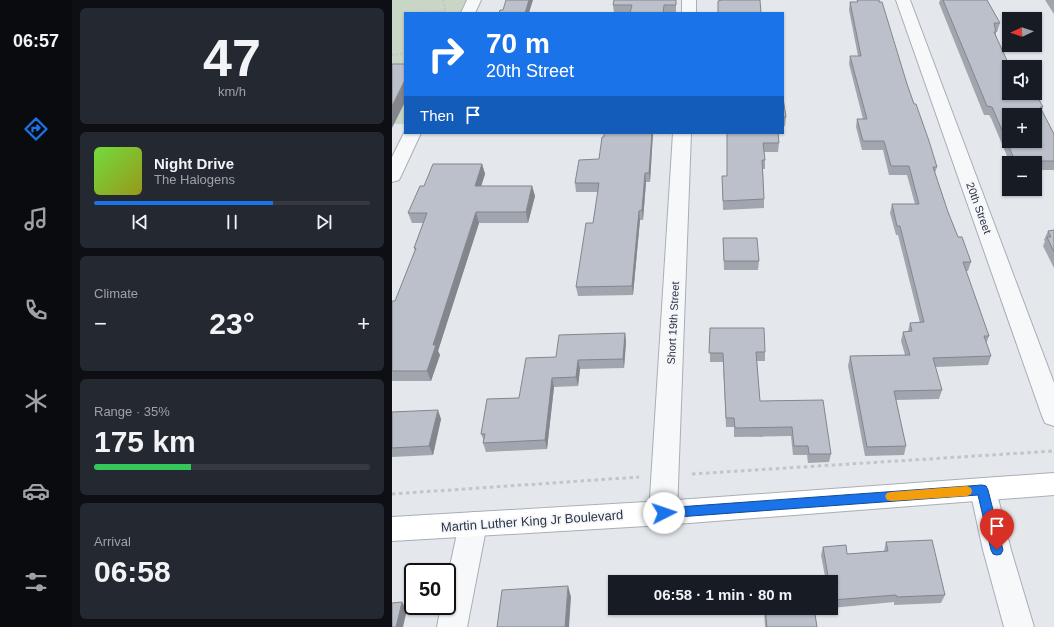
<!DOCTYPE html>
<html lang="en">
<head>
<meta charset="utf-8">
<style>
	body { margin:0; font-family:Arial,sans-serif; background:#242831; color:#f1f3f6; height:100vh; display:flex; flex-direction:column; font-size:15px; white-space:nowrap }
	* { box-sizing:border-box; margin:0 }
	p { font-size:13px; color:#9ea1a6 }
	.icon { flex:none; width:22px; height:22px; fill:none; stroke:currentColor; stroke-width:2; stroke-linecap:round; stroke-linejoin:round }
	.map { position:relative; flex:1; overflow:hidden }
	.side { display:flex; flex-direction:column; gap:8px; padding:8px; background:#0d0f14; width:320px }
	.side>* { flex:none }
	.top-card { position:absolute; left:12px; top:12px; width:380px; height:122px; border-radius:0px; box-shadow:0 1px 3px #0004; background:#1a73e8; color:#fff; overflow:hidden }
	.needle { width:26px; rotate:266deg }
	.controls { position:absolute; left:610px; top:12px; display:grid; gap:8px }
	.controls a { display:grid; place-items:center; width:40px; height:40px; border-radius:0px; background:#171b24; box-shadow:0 1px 3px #0004; font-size:20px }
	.speed { position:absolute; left:12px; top:563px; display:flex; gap:8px; font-size:20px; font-weight:700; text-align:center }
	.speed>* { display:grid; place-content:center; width:52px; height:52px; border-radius:50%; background:#171b24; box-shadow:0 1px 3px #0004; line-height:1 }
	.speed .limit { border:2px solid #111; border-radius:6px; background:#fff; color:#111 }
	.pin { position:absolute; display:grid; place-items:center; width:34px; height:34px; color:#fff; margin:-41px -17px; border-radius:50% 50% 50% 0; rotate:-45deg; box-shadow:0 0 4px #0007 }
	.pin .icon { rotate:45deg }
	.me { position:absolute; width:44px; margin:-22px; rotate:86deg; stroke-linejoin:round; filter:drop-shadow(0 0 3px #0008) }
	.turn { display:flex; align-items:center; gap:14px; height:84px; padding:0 16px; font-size:18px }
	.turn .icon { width:52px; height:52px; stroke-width:2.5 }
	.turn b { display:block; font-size:28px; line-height:34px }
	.then { display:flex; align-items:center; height:38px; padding:0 16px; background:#0003; gap:8px; font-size:15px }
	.big { font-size:30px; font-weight:700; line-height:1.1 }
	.side .card { flex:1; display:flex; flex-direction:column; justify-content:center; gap:6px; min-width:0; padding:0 14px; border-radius:6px; background:#242831 }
	.side .dial { align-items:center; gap:0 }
	.dial b { font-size:52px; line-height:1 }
	.song { display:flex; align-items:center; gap:12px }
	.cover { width:48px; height:48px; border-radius:6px; background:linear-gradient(135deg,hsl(100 70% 55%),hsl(60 70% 35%)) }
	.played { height:4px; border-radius:2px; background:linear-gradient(90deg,#1a73e8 65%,#363941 65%) }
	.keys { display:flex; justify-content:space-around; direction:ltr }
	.heat { display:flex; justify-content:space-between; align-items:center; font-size:22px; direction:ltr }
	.charge { height:6px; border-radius:3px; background:linear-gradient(90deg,#34c759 35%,#363941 0) }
	.trip { position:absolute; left:216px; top:575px; width:230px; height:40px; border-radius:0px; background:#171b24; box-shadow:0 1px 3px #0004; font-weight:700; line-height:40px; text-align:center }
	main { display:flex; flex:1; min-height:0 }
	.dock { display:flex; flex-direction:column; width:72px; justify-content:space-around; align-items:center; background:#090b0e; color:#9ea1a6 }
	.dock .icon { width:28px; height:28px }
	.dock .current { color:#1a73e8 }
	.dock b { font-size:18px; color:#f1f3f6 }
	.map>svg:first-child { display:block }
	.green { fill:#c9d6c5 }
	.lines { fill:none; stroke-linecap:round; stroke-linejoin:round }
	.minor-casing { stroke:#a9aeb7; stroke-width:2 }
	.secondary-casing { stroke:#a9aeb7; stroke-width:2 }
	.path-far1 { stroke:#c2c5cb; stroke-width:2; stroke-dasharray:2 2; stroke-linecap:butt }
	.path { stroke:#c2c5cb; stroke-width:3; stroke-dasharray:3.5 3.5; stroke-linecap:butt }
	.minor { fill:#f7f8fa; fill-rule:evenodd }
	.secondary { fill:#fff; fill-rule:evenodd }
	.wall { fill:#a1a5ae }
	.shaded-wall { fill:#83868d }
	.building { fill:#bbc0ca; stroke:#83868d; fill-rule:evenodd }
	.route { fill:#1a73e8; stroke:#114b97 }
	.slow { fill:#f59e0b }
	.labels { text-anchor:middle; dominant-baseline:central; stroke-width:3.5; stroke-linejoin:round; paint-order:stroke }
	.street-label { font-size:11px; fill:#2b3445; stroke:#f4f6f9 }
	.near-street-label { font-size:13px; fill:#2b3445; stroke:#f4f6f9 }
</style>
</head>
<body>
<main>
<nav class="dock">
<b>06:57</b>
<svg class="icon current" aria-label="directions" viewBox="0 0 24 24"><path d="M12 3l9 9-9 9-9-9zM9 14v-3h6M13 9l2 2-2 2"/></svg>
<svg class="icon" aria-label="music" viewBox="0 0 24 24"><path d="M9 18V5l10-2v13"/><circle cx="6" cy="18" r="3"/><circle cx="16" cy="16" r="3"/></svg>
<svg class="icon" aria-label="phone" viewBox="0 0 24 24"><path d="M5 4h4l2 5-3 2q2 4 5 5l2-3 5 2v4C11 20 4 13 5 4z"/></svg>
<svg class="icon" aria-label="climate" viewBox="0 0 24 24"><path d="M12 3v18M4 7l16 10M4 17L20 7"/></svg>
<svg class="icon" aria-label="car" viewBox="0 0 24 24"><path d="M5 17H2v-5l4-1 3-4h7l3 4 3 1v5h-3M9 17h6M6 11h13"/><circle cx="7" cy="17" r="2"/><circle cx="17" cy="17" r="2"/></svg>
<svg class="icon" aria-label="filters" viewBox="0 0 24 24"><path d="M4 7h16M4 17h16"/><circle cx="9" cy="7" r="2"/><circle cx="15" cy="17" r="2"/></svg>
</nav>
<section class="side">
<div class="card dial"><b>47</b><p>km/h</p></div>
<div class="card">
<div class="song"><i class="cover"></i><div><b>Night Drive</b><p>The Halogens</p></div></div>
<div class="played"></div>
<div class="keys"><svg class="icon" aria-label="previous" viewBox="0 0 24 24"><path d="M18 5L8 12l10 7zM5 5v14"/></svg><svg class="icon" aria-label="pause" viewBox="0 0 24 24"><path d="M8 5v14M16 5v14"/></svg><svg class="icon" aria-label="next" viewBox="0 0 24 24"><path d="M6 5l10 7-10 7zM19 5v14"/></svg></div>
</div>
<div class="card"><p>Climate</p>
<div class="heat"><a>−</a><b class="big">23°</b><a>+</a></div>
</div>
<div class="card"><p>Range · 35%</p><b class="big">175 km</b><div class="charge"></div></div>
<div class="card"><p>Arrival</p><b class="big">06:58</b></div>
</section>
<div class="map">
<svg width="662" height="627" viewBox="0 0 662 627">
	<rect width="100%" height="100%" fill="#e4e7ec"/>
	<path class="green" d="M0,0H75L69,13H13V124H0Z"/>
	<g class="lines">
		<g class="minor-casing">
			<path id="minor" d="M75,0H89L83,13H69Z
				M290,0H304V13H290Z
				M504,0H518L662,383V426L653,423L650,416Z
				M13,131V133H29L9,176L7,180L0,182V157Z
				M281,133H299L285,513L281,522L271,525L261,522L257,513Z
				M591,478L600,482L604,490L619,550L642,627H612L591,550L578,490L582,482Z
				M81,512L91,515L95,524L75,627H45L49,606H55V580L67,524L71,515Z"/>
		</g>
		<g class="secondary-casing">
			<path id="secondary" d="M662,473V495L271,525L0,541V517L271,501Z"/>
		</g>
		<path class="path-far1" d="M51,0L54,13
			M31,13L54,11
			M0,55L13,53"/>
		<path class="path" d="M300,474L662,451
			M0,494L247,477"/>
		<use href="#minor" class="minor"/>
		<use href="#secondary" class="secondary"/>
	</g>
	<path class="wall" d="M284,0V13H222L221,5Z
		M465,0H487L515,84L545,167L543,173L556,212L566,237L579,262L576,271H574L597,336L594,344L599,356L596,365L543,367L550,390L547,399L504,400L514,446L512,455L473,456L456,366L458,356L513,355L509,341L511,332L516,331L518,323H528L506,235H504L498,213L500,204H523L515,175H497L491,150H470L464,127L465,119H471L457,64L458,56H466L457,10L458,2H465Z
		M548,0H595L608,23L605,32H604V35L617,93L651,107L650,111L662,134V170H643V163H618L599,118L597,115H592L547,3Z
		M653,0H662V14Z
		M391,98L394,117L393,126H391Z
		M261,133L258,182H254L251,220H248L241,295L186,296L184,287L201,223L206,192H184L183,183L207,159L212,137Z
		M335,133L387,143L386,152H372L373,160V169H371L372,199V208L331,210L330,176H335Z
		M90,164L93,174L89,186H140L143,196L136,223H87L46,351L48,355L39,381H0V301H3L23,251L22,248L31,223H20L16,213L32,186Z
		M662,230V268L651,246L653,241L652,240L656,231Z
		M331,238L367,261L366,270H332Z
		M318,328L373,352V361H365L368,401L439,454L437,462L416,463L415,455H401L399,436L342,437V427H334L331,362H318Z
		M233,333L234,342L232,368L188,369L186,386L162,387L155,449L94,452L91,443L92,441L89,434L127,398L164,357Z
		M0,412L49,419L41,455L0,457Z
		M494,542L553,595L549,603L502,605V602L439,608V582H434L429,555L431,547L455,554L492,551Z
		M372,608H422L425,627H373Z"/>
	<path class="shaded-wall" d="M137,0H141L137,13H133Z
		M13,80V102L0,128V106Z
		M260,133H261L258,182L257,173Z
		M90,164L93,174L86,196L83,186Z
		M253,173L254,182L251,220L250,210Z
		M140,186L143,196L136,223L134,212Z
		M247,211L248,220L241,295L240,286Z
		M84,212L87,223L46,351L48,355L39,381L35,371L41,345Z
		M233,333L234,342L232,368L231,359Z
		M186,360L188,369L186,386L184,377Z
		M160,378L162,387L155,449L153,440Z
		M46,410L49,419L41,455L37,446Z
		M176,586L179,597L177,627H173Z
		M10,602L15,610L11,627H4Z"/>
	<path class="building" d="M114,0H137L133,13H107L108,10H111Z
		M222,0H284V5H272L271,13H238L240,5H221Z
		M330,0H368L369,13H326V1Z
		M465,0H487V2H490L515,84L522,104H524L537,141L545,167H541L556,212L566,237H570L579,262H571L597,336H592L599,356L541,358L550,390L502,391L514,446L475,447L458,356L518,355L511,332L520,331L518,323L532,322L508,226H505L500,204H527L517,166H499L492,141H471L465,119H475L458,56H469L458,2H466Z
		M551,0H595L608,23H602L604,32H602L618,67H617V93H643V92L651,107H648L662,134V161H623L601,109L600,107L595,106ZM617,115H643V141H617Z
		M0,64H13V80L0,106Z
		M391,98L394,117H391Z
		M212,133H260L257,173H253L250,210L247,211L240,286L184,287L194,223H201L207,183H183L187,160L207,159L210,137H212Z
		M335,133H386L387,143H371L373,160H370L372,199L331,201L330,176H335Z
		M41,164H90L83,186H140L134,212H84L41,345H44L35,371H0V301H3L24,248H22L35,213H16L28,186H32Z
		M662,230V252L655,237H659L656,231Z
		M331,238H365L367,261H332Z
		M318,328H372L373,352H364L368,401L431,400L439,454H417L416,446H402L400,427L343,428L342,418H334L331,353H317Z
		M233,333L231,359L186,360L184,377L160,378L153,440L91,443L93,434H89L95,399L127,398L134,358L164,357L167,335Z
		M46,410L37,446L0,448V412Z
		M540,540L553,595L505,597L504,595L440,600L439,595V582H437L431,547L454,545L455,554L496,551L494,542Z
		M176,586L173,627H105L110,590Z
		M10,602L4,627H0V603Z
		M373,608H422L425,627H375Z"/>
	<path class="route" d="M590,485L594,486L596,490L611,550L609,554L605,555L601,554L599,550L586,495L272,518L268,516L266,513L268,509L272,508Z"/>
	<path class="slow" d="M575,486L579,488L580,491L579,494L575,496L499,501L495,500L493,496L495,493L499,492Z"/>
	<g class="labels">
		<g class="street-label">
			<text transform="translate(587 208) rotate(70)">20th Street</text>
			<text transform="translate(281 323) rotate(-87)">Short 19th Street</text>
		</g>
		<g class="near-street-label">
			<text transform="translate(140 521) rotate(-4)">Martin Luther King Jr Boulevard</text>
		</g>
	</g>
</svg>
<div class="controls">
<a><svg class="needle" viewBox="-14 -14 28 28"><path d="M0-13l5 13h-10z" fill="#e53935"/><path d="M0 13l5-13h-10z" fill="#9ea1a6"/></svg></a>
<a><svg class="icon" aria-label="sound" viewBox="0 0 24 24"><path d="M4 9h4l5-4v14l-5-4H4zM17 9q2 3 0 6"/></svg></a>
<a>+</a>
<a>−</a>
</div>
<div class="speed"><div class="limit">50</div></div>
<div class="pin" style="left:605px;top:550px;background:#d93025"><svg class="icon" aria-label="arrive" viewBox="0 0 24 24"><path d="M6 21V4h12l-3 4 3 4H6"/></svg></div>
<svg class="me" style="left:272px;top:513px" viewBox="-20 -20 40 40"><circle r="19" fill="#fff"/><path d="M0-13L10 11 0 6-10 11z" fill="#1a73e8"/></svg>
<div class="trip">06:58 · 1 min · 80 m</div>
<div class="top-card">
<div class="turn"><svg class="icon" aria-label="right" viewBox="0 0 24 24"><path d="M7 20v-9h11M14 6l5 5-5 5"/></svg><div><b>70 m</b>20th Street</div></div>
<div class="then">Then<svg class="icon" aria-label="arrive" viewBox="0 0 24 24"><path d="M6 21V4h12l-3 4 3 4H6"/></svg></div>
</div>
</div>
</main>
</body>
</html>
